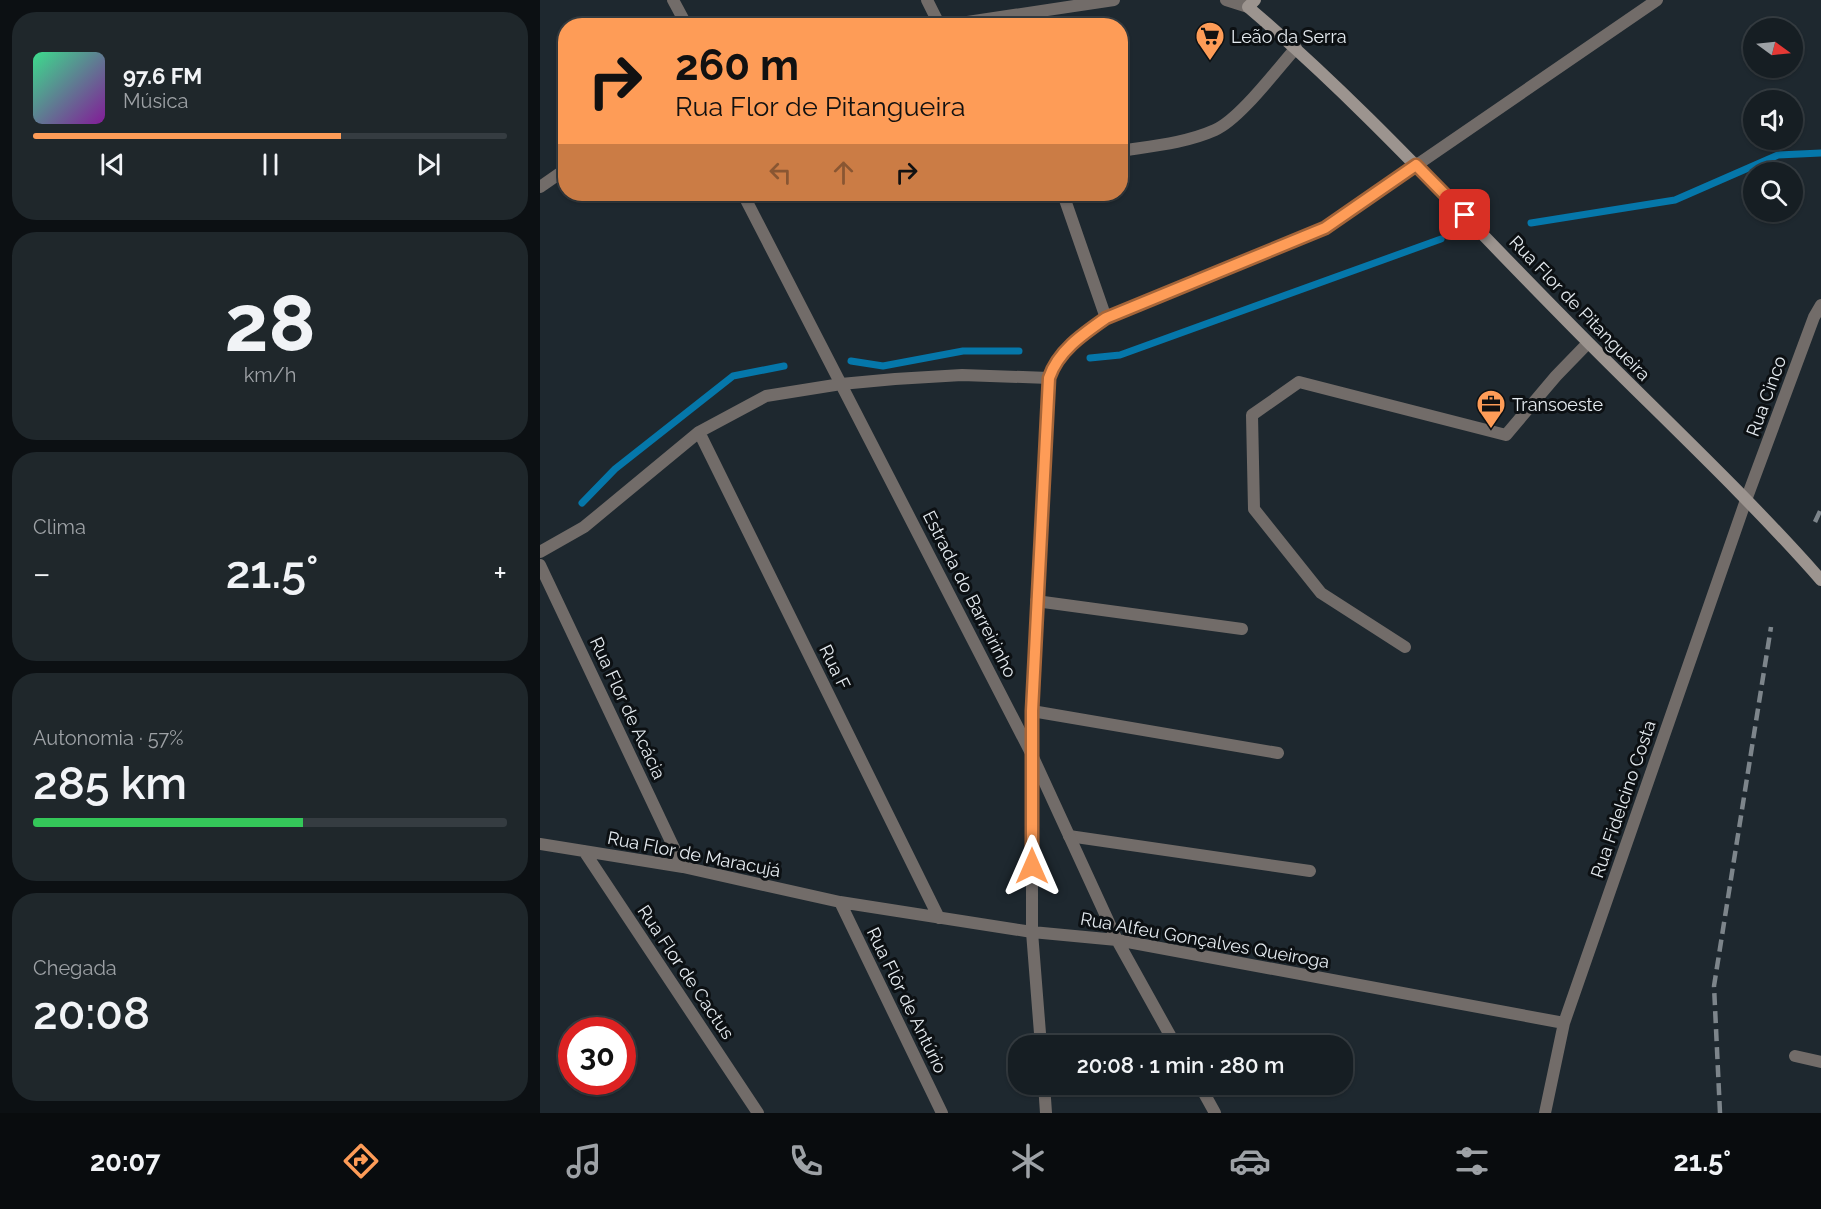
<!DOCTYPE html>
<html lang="pt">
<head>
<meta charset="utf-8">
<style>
	body { margin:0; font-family:Raleway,sans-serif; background:#1f272b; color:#f1f3f6; height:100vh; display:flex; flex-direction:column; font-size:22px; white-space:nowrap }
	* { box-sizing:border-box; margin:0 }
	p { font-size:20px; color:#9ea2a6 }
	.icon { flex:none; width:33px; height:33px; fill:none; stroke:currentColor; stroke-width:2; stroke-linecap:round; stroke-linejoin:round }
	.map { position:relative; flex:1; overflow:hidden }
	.details { display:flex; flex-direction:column; gap:12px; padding:12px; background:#0c1013; width:540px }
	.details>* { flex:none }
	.guide { position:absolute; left:18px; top:18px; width:570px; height:183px; border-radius:24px; box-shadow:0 2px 4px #0004,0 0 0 2px #353c41; background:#fe9c57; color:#111; overflow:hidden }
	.needle { width:39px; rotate:105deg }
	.buttons { position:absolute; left:1203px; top:18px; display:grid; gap:12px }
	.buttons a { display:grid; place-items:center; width:60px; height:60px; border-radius:50%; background:#161e23; box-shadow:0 2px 4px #0004,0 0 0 2px #353c41; font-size:30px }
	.speed { position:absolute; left:18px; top:1017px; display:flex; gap:12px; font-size:30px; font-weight:700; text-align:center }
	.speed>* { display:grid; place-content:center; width:78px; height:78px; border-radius:50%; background:#161e23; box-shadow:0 2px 4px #0004,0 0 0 2px #353c41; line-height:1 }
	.speed .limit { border:9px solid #d22; background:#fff; color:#111 }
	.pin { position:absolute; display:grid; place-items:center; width:51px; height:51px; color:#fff; margin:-26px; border-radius:12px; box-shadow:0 3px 9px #0006 }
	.me { position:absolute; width:66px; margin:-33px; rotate:0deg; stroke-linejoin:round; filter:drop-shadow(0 0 4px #0008) }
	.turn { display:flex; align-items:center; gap:21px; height:126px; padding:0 18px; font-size:27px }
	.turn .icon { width:78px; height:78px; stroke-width:2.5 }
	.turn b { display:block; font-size:42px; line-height:51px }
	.lanes { display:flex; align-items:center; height:57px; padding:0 18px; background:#0003; justify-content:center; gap:30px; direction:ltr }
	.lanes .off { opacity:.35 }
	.big { font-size:45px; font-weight:600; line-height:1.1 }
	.details .tile { flex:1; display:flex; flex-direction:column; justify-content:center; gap:9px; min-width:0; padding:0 21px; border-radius:24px; background:#1f272b }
	.details .dial { align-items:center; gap:0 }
	.dial b { font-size:78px; line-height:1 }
	.song { display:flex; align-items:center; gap:18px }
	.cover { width:72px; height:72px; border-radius:9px; background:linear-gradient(135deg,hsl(150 70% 55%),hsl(290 70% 35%)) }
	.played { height:6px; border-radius:3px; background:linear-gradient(90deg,#fe9c57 65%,#353c41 65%) }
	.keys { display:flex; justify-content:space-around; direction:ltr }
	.heat { display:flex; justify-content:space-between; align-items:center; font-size:33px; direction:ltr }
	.charge { height:9px; border-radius:4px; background:linear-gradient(90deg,#34c759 57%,#353c41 0) }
	.trip { position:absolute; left:468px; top:1035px; width:345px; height:60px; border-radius:24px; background:#161e23; box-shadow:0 2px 4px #0004,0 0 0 2px #353c41; font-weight:600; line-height:60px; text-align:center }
	.tabs { display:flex; height:96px; justify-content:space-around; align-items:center; background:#090c0e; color:#9ea2a6 }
	.tabs .icon { width:42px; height:42px }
	.tabs .selected { color:#fe9c57 }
	.tabs b { font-size:27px; color:#f1f3f6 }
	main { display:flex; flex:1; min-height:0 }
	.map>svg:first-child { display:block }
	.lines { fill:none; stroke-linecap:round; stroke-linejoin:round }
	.stream { stroke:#0577aa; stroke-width:7 }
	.lane { stroke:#726c69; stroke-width:12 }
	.street { stroke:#726c69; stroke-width:12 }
	.secondary { stroke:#9c948f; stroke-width:12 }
	.rail { stroke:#7d858b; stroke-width:4.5; stroke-dasharray:12 6; stroke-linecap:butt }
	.route-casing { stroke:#a56539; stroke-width:15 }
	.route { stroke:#fe9c57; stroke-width:10 }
	.labels { text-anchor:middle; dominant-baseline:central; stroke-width:6; stroke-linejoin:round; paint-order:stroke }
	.poi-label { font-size:18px; fill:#e5ebf0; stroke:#0c1013; text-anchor:start }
	.street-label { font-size:18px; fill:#e5ebf0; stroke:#0c1013 }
</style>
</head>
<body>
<main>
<section class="details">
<div class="tile">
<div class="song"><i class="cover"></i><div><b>97.6 FM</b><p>Música</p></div></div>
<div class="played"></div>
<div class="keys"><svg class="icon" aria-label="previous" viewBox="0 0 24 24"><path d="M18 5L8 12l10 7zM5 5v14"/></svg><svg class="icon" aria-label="pause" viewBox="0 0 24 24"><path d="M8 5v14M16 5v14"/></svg><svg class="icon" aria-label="next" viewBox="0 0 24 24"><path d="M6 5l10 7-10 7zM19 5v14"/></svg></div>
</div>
<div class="tile dial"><b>28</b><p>km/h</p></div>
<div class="tile"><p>Clima</p>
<div class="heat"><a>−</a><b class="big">21.5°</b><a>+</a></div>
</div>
<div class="tile"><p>Autonomia · 57%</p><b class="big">285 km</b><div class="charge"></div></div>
<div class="tile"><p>Chegada</p><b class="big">20:08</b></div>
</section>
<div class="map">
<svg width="1281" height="1113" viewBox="0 0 1281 1113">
	<rect width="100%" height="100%" fill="#1e282f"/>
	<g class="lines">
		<path class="stream" d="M991,223L1135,200L1238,155L1281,153
			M550,358L580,355L901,239
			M311,361L343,366L423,351H479
			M42,503L75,469L193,376L244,366"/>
		<path class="lane" d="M580,151C612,146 646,143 675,130C700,119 737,69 756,48
			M523,194L566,318
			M496,601L702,629
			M865,647L781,593L714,509L712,415L759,382L966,435L1016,376L1048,343
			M492,711L738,753
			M529,836L770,871"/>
		<path class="street" d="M133,0L147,26
			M387,0L400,26
			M686,0L708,7
			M401,26L574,0
			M0,187L26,169
			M203,194L492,755L577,940L636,1046
			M159,432L399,918
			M0,552L44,527L159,432L226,396L301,384L355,379L422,375L509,378
			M0,565L143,867
			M0,844L143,867L300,902L492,932L577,940L1024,1023
			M44,851L218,1113
			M300,902L402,1113
			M501,1046L492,932V711L509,378C518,351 543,334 566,318L785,228L1117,0
			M1255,1056L1281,1062
			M504,1084L506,1113
			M659,1084L675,1113
			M1005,1113L1024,1023L1206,500L1274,317L1281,305"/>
		<path class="secondary" d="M715,0L708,7C821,103 920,213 1024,318C1109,405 1200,488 1281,580"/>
		<path class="rail" d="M1275,522L1281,509
			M1180,1113L1174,986L1231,627"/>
	</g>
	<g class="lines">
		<g class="route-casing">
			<path id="route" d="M492,866V711L509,378C518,351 543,334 566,318L785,228L876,165L925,215"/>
		</g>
		<use href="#route" class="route"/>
	</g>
	<defs>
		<g id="supermarket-pin" transform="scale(1.5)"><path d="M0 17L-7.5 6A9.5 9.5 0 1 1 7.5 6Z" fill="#fe9c57" stroke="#0c1013"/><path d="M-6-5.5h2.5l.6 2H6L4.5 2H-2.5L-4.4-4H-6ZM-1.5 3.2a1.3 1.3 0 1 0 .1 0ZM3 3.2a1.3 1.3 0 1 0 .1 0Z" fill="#111"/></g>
		<g id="office-pin" transform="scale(1.5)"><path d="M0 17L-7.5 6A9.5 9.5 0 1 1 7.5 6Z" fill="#fe9c57" stroke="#0c1013"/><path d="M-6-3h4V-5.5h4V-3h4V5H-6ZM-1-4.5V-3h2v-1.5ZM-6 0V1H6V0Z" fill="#111"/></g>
	</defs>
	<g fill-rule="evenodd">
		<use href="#supermarket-pin" x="670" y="36"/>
		<use href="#office-pin" x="951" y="404"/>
	</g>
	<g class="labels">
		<g class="poi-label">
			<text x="691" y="36">Leão da Serra</text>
			<text x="972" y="404">Transoeste</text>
		</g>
		<g class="street-label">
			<text transform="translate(1040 308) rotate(46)">Rua Flor de Pitangueira</text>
			<text transform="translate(1226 396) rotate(-70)">Rua Cinco</text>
			<text transform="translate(430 594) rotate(63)">Estrada do Barreirinho</text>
			<text transform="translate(295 667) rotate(64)">Rua F</text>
			<text transform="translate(88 708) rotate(65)">Rua Flor de Acácia</text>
			<text transform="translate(1083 799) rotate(-71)">Rua Fidelcino Costa</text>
			<text transform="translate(154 854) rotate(11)">Rua Flor de Maracujá</text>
			<text transform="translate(665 940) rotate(10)">Rua Alfeu Gonçalves Queiroga</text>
			<text transform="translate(146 972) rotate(56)">Rua Flor de Cactus</text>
			<text transform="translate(367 1000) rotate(64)">Rua Flôr de Antúrio</text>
		</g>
	</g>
</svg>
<div class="buttons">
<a><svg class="needle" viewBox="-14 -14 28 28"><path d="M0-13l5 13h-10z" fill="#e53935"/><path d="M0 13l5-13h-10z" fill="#9ea2a6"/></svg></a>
<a><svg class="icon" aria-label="sound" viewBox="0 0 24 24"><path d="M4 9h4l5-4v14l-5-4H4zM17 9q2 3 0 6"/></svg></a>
<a><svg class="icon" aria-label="search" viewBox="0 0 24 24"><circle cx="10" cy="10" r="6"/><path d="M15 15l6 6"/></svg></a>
</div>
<div class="speed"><div class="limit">30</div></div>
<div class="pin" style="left:925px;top:215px;background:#d93025"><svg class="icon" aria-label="arrive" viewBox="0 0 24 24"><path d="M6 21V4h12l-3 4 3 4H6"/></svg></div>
<svg class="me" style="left:492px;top:866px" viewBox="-20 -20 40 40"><path d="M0-17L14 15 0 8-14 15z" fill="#fe9c57" stroke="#fff" stroke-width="4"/></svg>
<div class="trip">20:08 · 1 min · 280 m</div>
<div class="guide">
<div class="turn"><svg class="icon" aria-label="right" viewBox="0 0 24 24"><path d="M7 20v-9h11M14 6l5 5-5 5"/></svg><div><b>260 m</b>Rua Flor de Pitangueira</div></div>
<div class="lanes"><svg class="icon off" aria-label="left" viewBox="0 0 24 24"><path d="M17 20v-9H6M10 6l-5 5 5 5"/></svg><svg class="icon off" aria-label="ahead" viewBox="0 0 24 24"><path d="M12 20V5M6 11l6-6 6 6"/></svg><svg class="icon" aria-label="right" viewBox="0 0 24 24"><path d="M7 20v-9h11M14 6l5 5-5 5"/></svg></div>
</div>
</div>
</main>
<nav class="tabs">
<b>20:07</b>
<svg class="icon selected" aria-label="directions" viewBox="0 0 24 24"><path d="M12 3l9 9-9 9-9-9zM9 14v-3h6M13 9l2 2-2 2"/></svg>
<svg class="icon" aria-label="music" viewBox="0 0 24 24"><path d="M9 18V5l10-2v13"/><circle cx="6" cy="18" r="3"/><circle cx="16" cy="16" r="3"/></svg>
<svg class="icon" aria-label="phone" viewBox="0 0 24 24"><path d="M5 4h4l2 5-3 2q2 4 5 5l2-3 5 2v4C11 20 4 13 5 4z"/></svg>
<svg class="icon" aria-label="climate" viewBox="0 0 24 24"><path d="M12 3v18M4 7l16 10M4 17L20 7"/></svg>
<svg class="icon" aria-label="car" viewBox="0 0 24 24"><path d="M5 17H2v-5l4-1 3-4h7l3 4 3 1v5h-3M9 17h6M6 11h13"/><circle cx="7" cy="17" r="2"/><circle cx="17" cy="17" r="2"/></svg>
<svg class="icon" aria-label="filters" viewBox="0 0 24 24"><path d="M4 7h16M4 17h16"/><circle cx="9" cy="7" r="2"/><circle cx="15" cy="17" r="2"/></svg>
<b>21.5°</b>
</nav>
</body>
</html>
